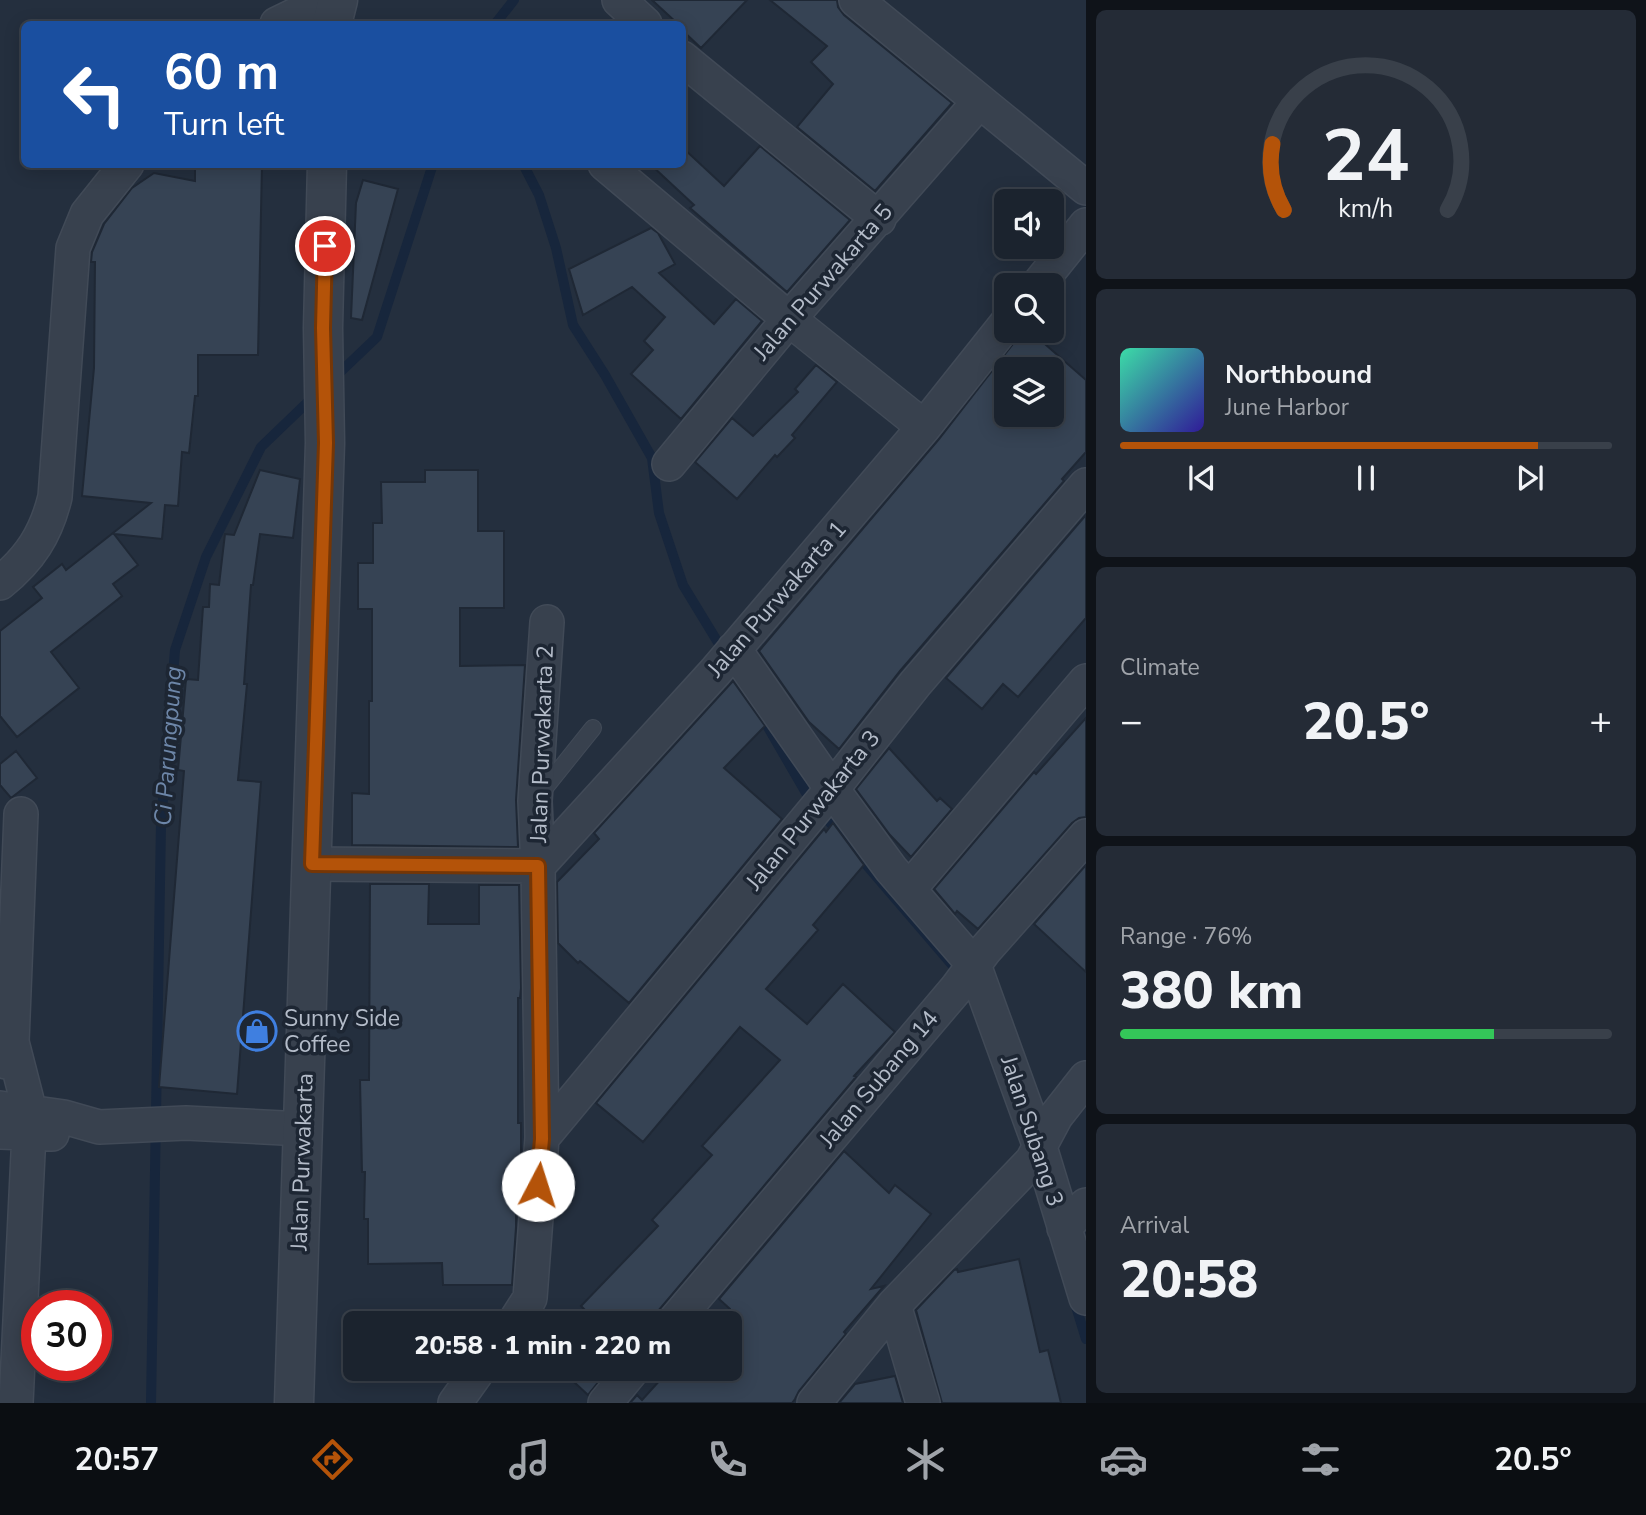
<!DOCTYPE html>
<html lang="en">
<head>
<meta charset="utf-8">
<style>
	body { margin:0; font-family:"Nunito Sans",sans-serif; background:#242b36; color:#f1f3f6; height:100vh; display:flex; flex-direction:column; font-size:26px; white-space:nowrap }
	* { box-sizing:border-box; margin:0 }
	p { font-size:23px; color:#a0a4aa }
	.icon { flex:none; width:38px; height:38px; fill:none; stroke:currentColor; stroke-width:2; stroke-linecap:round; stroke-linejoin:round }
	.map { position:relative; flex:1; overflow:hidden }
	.sheet { display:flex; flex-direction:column; gap:10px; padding:10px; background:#0f1319; width:560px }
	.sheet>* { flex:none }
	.hud { position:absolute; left:21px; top:21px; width:665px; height:147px; border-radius:10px; box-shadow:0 4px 18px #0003,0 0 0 2px #39404a; background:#1a4fa0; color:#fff; overflow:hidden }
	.tools { position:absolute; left:994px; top:189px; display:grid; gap:14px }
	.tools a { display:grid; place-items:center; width:70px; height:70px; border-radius:10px; background:#1b232e; box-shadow:0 4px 18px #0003,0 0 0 2px #39404a; font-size:35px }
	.speed { position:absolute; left:21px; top:1290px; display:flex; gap:14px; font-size:35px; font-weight:700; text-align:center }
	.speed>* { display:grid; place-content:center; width:91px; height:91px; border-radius:50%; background:#1b232e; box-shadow:0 4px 18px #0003,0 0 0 2px #39404a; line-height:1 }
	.speed .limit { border:10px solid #d22; background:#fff; color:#111 }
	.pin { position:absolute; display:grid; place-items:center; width:60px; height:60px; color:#fff; margin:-30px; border:4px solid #fff; border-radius:50%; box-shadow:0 2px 7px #0007 }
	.me { position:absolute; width:77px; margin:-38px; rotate:5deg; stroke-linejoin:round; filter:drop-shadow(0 0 5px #0008) }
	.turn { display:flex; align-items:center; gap:24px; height:147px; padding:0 28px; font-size:32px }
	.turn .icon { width:91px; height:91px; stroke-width:2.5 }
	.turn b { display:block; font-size:49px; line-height:60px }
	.big { font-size:52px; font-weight:800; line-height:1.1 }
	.sheet .tile { flex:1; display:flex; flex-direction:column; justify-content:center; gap:10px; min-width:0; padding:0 24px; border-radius:10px; background:#242b36 }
	.sheet .dial { align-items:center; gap:0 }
	.dial svg { height:182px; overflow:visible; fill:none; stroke:#39404a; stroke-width:7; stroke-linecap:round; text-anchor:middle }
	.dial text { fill:#f1f3f6; stroke:none }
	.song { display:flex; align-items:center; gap:21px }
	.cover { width:84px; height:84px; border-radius:10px; background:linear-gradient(135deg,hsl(160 70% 55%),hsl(250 70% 35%)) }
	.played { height:7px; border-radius:4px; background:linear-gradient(90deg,#b45309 85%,#39404a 85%) }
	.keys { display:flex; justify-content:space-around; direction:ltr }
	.heat { display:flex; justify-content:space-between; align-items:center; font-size:38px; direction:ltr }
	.charge { height:10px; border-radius:5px; background:linear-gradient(90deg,#34c759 76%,#39404a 0) }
	.trip { position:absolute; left:343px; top:1311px; width:399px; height:70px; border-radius:10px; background:#1b232e; box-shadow:0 4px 18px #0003,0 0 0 2px #39404a; font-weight:800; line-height:70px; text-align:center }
	.menu { display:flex; height:112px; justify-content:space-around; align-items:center; background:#0b0e12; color:#a0a4aa }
	.menu .icon { width:49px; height:49px }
	.menu .selected { color:#b45309 }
	.menu b { font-size:32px; color:#f1f3f6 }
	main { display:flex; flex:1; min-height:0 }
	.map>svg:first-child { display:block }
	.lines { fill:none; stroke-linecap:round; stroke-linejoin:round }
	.stream { stroke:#17263c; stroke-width:10 }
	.building { fill:#364354; stroke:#1f2835; stroke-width:2; fill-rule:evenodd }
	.service-casing { stroke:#414a57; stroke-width:18 }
	.minor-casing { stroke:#414a57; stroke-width:36 }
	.tertiary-casing { stroke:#414a57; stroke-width:41 }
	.service { stroke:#38414e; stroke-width:16 }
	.minor { stroke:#38414e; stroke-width:33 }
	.tertiary { stroke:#38414e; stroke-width:38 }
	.route-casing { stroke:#753606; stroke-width:18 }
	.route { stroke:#b45309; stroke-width:12 }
	.labels { text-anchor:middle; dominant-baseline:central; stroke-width:7; stroke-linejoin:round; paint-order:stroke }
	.street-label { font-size:23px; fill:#b4bcc9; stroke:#1d2633 }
	.poi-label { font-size:23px; fill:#b4bcc9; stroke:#1d2633; text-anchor:start }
	.water-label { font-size:24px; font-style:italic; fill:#6d86a8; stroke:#1d2633 }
</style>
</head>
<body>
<main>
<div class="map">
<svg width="1086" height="1403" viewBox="0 0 1086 1403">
	<rect width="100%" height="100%" fill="#242f3e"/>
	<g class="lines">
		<path class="stream" d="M495,24L514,0
			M523,164L539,195L556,248L573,325L605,375L652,458L659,513L683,585L725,654
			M333,379L377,337L433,164
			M758,710L809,798L960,974
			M1074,1300L1086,1339
			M151,1403L161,824L175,650L206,557L261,447L313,397"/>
	</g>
	<path class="building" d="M652,0H747L701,48L682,30V24H678Z
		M770,0H837L838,7L844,15L952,103L875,191L797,127L833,84L811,62L827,46Z
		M760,146L850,220L787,292L690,208L694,205L650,164H682V147L724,186Z
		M195,164H262L258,355H198V396H195L189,453L182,452L178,506L165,505L162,539L114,534L138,565L113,584L122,596L51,652L79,688L17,737L0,716V631L42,598L33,587L62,564L66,570L151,503L82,496L94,368L95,262H91L92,252L104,224L132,188L154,173L195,181Z
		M363,180L398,189L362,320L351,318L356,203Z
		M651,228L658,233L675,264L659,273L714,324L736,299L762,321L681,419L631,374L653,350L644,341L665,317L632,287L583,315L569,269Z
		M1023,331H1030L1086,380V452L1062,479L1064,481L900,671L839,749L809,722L759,651L939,439ZM1006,369H1052V415H1006Z
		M816,365L837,382L792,435L795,438L777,457L775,455L737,499L695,462L732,418L753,436L798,392L795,389Z
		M260,470L300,479L293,538L260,534L253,585H251L244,684H247L238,780L261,782L237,1094L159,1087L184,771L178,770L186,679L198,680L203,607H209L210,584L219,585L225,534L234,535Z
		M425,470H478V531H504V608H460V666L525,665L516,800L518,847L352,845V793L369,794V701H372V609H358V563H373V523H382L381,482H425Z
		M1086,515V618L1018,697L1003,684L982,709L946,678Z
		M733,681L765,726L724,768L782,819L629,1003L580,961L578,963L558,943L557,882L599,839L594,833Z
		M1086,718V817L1079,818L1072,823L978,929L957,911L955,914L934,889L1034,772L1036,774Z
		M889,748L937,801L940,798L952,809L911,857L890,835L856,789Z
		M16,751L37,778L11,798L0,785V764Z
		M833,823L864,865L813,925L818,930L766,989L807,1024L843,984L895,1032L854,1076L856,1077L658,1311L654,1323H598L581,1306L658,1226L652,1220L712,1155L702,1146L780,1060L740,1027L643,1142L596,1103L824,829L826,832Z
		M1086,865V972L1034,924Z
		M370,884H429L428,924H479V885H519L521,988L520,998H518V1123H521V1158L520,1177L516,1176V1227L512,1285H443L442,1263L368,1264V1219H364L365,1172H362L360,1080H369Z
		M844,1151L889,1193L895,1185L931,1214L871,1289L884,1286L844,1332L846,1334L799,1391L795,1399L792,1403H630L637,1395L642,1400L671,1368H730V1309L719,1299Z
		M1019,1259L1040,1352L1048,1350L1061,1403H942L916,1310L954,1270L957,1269L958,1272Z
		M559,1368H608L609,1369L588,1395Z
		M895,1376L903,1403H839L855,1384Z"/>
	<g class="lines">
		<g class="service-casing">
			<path id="service" d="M540,794L593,728"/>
		</g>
		<g class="minor-casing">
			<path id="minor" d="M619,0L645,24
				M856,0L1086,188
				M277,24L326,0
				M682,58L879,219
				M605,164L789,319L924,427
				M1038,285L1086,225
				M669,464L789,319L979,102
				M0,583C30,559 46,534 55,497L73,248L87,214L127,164
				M734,649L832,789L891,869L974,965L1040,1147L1086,1298
				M312,864L538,866
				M538,866L715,672L924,427L1006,324
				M909,889L1086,681
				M12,1042L30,1112L16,1403
				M6,1062L12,1042L21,814
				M0,1108L64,1117L99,1127L186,1123L303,1129
				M0,1132L52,1134
				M542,1138L832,789L915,684L1086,485
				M1064,1228L1086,1205
				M894,1305L923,1403
				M514,1323L530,1298L542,1138L538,866L535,801L547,622
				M673,1323L956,989L985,950L1086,836
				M455,1403L480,1368
				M605,1403L634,1368
				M814,1403L894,1305L1032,1161L1056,1116L1086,1078"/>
		</g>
		<g class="tertiary-casing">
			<path id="tertiary" d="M332,24L338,0
				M294,1403L325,443L323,328L327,164"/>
		</g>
		<use href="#service" class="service"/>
		<use href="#minor" class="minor"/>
		<use href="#tertiary" class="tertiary"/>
	</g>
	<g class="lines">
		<g class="route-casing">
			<path id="route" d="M325,246L323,328L326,443L312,864L538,866L542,1139L538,1185"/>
		</g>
		<use href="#route" class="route"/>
	</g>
	<defs>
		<g id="shop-ring" transform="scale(2.0125)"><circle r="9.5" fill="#1d2633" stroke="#3f7fe0" stroke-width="1.5"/><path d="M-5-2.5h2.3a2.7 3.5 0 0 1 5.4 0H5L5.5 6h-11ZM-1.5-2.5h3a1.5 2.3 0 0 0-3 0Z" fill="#3f7fe0"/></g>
	</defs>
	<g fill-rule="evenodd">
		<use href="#shop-ring" x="257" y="1031"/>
	</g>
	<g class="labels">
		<g class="street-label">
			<text transform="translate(823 282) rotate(-49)">Jalan Purwakarta 5</text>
			<text transform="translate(777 599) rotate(-49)">Jalan Purwakarta 1</text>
			<text transform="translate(542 744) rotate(-88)">Jalan Purwakarta 2</text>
			<text transform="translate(813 810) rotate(-51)">Jalan Purwakarta 3</text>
			<text transform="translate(879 1079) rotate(-50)">Jalan Subang 14</text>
			<text transform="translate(1032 1131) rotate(72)">Jalan Subang 3</text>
			<text transform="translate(302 1162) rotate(-88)">Jalan Purwakarta</text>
		</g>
		<g class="poi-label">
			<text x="284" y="1018">Sunny Side<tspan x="284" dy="26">Coffee</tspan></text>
		</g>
		<g class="water-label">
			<text transform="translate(168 746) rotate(-86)">Ci Parungpung</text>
		</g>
	</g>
</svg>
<div class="tools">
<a><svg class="icon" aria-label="sound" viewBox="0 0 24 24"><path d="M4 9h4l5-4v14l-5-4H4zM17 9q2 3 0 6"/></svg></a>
<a><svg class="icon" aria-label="search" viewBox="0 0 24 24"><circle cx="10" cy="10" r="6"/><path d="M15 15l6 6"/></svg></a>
<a><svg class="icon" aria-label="layers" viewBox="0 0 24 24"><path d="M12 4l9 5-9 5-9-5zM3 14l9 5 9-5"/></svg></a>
</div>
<div class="speed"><div class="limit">30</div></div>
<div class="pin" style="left:325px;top:246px;background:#d93025"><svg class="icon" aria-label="arrive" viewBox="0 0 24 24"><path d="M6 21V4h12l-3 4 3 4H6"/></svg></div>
<svg class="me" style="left:538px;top:1185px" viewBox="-20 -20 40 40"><circle r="19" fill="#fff"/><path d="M0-13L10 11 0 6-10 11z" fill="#b45309"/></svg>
<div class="trip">20:58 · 1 min · 220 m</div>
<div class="hud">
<div class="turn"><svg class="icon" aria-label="left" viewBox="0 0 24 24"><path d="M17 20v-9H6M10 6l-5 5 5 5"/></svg><div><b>60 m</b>Turn left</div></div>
</div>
</div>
<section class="sheet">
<div class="tile dial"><svg viewBox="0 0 100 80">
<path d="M14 69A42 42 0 1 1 86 69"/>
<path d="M14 69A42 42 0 0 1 9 40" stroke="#b45309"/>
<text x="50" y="56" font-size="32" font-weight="700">24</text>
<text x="50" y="72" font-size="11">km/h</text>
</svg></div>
<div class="tile">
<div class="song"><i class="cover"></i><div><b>Northbound</b><p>June Harbor</p></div></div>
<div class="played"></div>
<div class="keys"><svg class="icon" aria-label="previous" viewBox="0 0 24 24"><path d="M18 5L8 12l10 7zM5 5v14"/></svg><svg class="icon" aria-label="pause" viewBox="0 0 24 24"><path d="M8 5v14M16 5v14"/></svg><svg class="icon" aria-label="next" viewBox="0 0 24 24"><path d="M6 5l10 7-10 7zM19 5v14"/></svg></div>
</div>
<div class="tile"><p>Climate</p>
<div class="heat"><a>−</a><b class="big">20.5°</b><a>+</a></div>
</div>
<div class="tile"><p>Range · 76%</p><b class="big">380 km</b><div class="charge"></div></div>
<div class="tile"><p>Arrival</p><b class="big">20:58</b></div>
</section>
</main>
<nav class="menu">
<b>20:57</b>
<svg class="icon selected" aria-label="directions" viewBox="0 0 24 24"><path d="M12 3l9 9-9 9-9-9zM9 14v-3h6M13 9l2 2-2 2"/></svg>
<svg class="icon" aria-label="music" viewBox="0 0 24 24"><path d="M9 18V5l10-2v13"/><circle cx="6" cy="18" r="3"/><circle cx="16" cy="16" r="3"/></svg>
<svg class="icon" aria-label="phone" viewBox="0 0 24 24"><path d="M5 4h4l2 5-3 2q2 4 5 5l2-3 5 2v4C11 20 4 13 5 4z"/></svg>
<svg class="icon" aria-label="climate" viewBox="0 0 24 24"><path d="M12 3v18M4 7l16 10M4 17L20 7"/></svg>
<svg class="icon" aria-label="car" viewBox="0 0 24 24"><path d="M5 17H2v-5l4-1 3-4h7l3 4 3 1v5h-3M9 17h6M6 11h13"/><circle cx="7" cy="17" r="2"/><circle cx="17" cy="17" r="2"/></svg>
<svg class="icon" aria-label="filters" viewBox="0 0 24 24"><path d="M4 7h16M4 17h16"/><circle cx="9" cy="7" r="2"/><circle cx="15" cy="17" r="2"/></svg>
<b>20.5°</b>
</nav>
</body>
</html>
